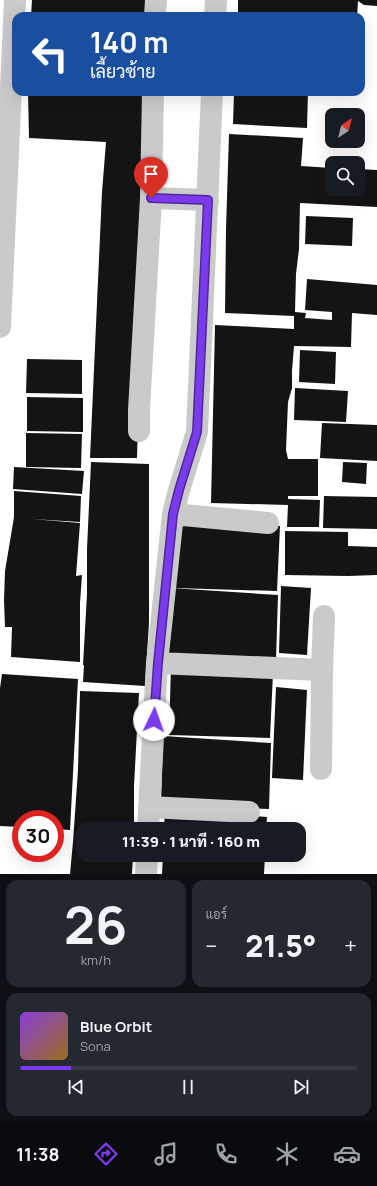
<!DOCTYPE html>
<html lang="th">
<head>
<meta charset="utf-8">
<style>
	body { margin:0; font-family:Manrope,Sarabun,sans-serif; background:#242831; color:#f1f3f6; height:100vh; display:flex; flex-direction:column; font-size:15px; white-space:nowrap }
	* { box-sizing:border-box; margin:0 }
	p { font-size:13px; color:#9ea1a6 }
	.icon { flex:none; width:22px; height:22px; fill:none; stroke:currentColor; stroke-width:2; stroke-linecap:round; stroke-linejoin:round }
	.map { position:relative; height:874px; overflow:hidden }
	.drawer { display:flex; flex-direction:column; gap:6px; padding:6px; background:#0d0f14; flex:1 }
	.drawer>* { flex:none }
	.guide { position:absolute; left:12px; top:12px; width:353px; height:84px; border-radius:12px; box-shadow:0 4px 16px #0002; background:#1a4fa0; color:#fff; overflow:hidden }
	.needle { width:26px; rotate:35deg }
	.fabs { position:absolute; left:325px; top:108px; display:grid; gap:8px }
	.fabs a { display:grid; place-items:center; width:40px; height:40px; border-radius:8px; background:#171b24; box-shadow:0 4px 16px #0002; font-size:20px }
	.speed { position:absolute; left:12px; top:810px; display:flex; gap:8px; font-size:20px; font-weight:700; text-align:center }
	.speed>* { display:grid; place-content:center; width:52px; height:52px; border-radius:50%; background:#171b24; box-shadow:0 4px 16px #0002; line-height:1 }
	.speed .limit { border:6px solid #d22; background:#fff; color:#111 }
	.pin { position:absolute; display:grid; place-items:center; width:34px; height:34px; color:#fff; margin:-41px -17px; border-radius:50% 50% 50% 0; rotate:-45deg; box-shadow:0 0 4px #0007 }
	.pin .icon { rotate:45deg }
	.me { position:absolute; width:44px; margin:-22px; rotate:3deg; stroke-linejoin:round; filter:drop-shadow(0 0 3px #0008) }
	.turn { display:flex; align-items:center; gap:14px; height:84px; padding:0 12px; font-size:18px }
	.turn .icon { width:52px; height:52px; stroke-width:2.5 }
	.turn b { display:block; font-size:28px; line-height:34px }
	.big { font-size:30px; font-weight:800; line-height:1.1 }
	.drawer .tile { flex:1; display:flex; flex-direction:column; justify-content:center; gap:6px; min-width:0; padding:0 14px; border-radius:12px; background:#242831 }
	.drawer .dial { align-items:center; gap:0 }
	.dial b { font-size:52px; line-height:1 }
	.song { display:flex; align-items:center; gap:12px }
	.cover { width:48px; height:48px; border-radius:6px; background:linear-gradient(135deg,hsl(270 70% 55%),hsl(40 70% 35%)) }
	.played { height:4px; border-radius:2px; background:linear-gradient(90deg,#7c3aed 15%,#363941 15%) }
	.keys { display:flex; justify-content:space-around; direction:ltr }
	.heat { display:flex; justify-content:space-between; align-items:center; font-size:22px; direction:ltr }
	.drawer .tiles { flex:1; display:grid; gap:6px; grid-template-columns:1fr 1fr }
	.tile:last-child { grid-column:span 2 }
	.trip { position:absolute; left:76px; top:822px; width:230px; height:40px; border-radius:12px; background:#171b24; box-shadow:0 4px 16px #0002; font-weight:800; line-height:40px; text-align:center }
	.tabs { display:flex; height:64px; justify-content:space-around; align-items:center; background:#090b0e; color:#9ea1a6 }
	.tabs .icon { width:28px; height:28px }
	.tabs .on { color:#7c3aed }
	.tabs b { font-size:18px; color:#f1f3f6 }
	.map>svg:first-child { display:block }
	.building { fill:#141414 }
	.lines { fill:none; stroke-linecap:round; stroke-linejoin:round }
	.minor { stroke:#cacaca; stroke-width:22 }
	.route-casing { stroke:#51269a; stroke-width:10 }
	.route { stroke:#7c3aed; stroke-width:7 }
</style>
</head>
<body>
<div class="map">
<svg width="377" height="874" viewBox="0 0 377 874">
	<rect width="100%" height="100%" fill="#fff"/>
	<path class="building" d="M32,0H149L148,16H31Z
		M238,0H377V6L364,5L358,1L357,16H238Z
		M28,92H147L137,458H90L102,192L106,142L29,138Z
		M234,92H308L307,128L233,124Z
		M229,134L303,138L301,166L332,168V189H358V169L377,170V207L300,203L299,249L296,274L295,312L306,313L305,318L332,320V312L305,310L307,279L377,285V315L352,313L351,347L294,346L292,371V388L288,402L286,450L288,459H318V496H288V499L320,500L319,527H287L288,505L211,503L215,325L294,329V316L225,313L226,229Z
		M306,216L353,218L352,246L305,244Z
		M300,350L336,352L335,384L299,382Z
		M27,359L82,360V394L26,393Z
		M295,388L348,391L346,422L294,420Z
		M27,397L83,398V432L27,431Z
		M322,423L377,425V461L320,458Z
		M26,433L82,434L81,468L26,467Z
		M91,462L149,464V623L145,686L83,682L84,665H83L87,594V549Z
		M343,462L367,463L366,484L342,482Z
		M14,467L84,471L82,494L13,489Z
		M14,491L81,496L80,522L32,519L80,523L76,576L82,575L80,603V662L11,657L12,627H5L4,600L5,571L14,517Z
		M324,496L377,497V529L323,528Z
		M178,518L280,526L277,591L175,588Z
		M285,531L348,532V546L377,547V575L348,576L285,575Z
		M281,586L311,588L307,655L279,653Z
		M171,588L278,595L276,660L168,657Z
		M171,666L273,673L270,738L169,735Z
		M2,674L78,679L70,830L55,829V819H21V827L0,826V688Z
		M276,687L307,690L303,780L272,778Z
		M80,691L139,693L134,786V829H83V855H133L132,874H70L73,842L78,770Z
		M163,736L271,743L269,809L161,805Z
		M165,810L267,817L266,829H164Z
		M163,855H265L264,874H162Z"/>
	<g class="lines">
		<path class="minor" d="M155,16L156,0
			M215,16L216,0
			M153,92L151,198L208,200
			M0,327L15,0
			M139,431V410L151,198
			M173,514L268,523
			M157,663L322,670L324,616
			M321,769L322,670
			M149,807L249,812
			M148,829L157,663L173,514L179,490L197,432L212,92
			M146,874L147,855"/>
	</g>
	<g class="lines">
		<g class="route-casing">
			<path id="route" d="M151,198L208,200L197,432L179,490L173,514L158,663L154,720"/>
		</g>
		<use href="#route" class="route"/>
	</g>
</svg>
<div class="fabs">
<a><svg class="needle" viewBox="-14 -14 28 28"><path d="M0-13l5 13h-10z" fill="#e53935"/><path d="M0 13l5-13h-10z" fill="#9ea1a6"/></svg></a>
<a><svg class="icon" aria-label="search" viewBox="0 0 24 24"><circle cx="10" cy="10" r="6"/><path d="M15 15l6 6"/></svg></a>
</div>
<div class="speed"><div class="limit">30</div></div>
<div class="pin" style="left:151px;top:198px;background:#d93025"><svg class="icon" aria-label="arrive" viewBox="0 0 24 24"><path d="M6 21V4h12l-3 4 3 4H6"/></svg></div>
<svg class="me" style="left:154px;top:720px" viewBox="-20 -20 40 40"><circle r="19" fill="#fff"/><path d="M0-13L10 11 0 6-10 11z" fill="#7c3aed"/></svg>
<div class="trip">11:39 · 1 นาที · 160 m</div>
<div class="guide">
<div class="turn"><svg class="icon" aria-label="left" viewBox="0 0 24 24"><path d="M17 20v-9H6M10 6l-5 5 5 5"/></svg><div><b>140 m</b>เลี้ยวซ้าย</div></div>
</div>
</div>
<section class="drawer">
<div class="tiles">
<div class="tile dial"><b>26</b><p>km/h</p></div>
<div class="tile"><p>แอร์</p>
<div class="heat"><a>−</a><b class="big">21.5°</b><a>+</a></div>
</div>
<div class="tile">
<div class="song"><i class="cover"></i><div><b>Blue Orbit</b><p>Sona</p></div></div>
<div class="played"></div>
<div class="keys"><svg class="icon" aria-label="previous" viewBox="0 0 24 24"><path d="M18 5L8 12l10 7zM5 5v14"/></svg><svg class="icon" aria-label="pause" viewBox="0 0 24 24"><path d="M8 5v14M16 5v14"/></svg><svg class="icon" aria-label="next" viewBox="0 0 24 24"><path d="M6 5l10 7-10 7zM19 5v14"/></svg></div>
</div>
</div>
</section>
<nav class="tabs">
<b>11:38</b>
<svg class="icon on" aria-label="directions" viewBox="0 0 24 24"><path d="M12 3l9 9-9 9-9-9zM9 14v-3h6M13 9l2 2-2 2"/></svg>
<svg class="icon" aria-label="music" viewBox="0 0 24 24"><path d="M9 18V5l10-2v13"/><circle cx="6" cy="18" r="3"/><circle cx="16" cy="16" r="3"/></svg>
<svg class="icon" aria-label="phone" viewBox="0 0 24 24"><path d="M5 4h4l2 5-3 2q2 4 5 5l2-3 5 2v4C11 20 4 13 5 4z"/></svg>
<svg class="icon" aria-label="climate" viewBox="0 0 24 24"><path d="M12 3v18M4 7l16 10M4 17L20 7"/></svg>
<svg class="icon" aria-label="car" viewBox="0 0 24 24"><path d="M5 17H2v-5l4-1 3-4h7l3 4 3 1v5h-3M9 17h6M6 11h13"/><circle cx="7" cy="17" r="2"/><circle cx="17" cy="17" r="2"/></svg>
</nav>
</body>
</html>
